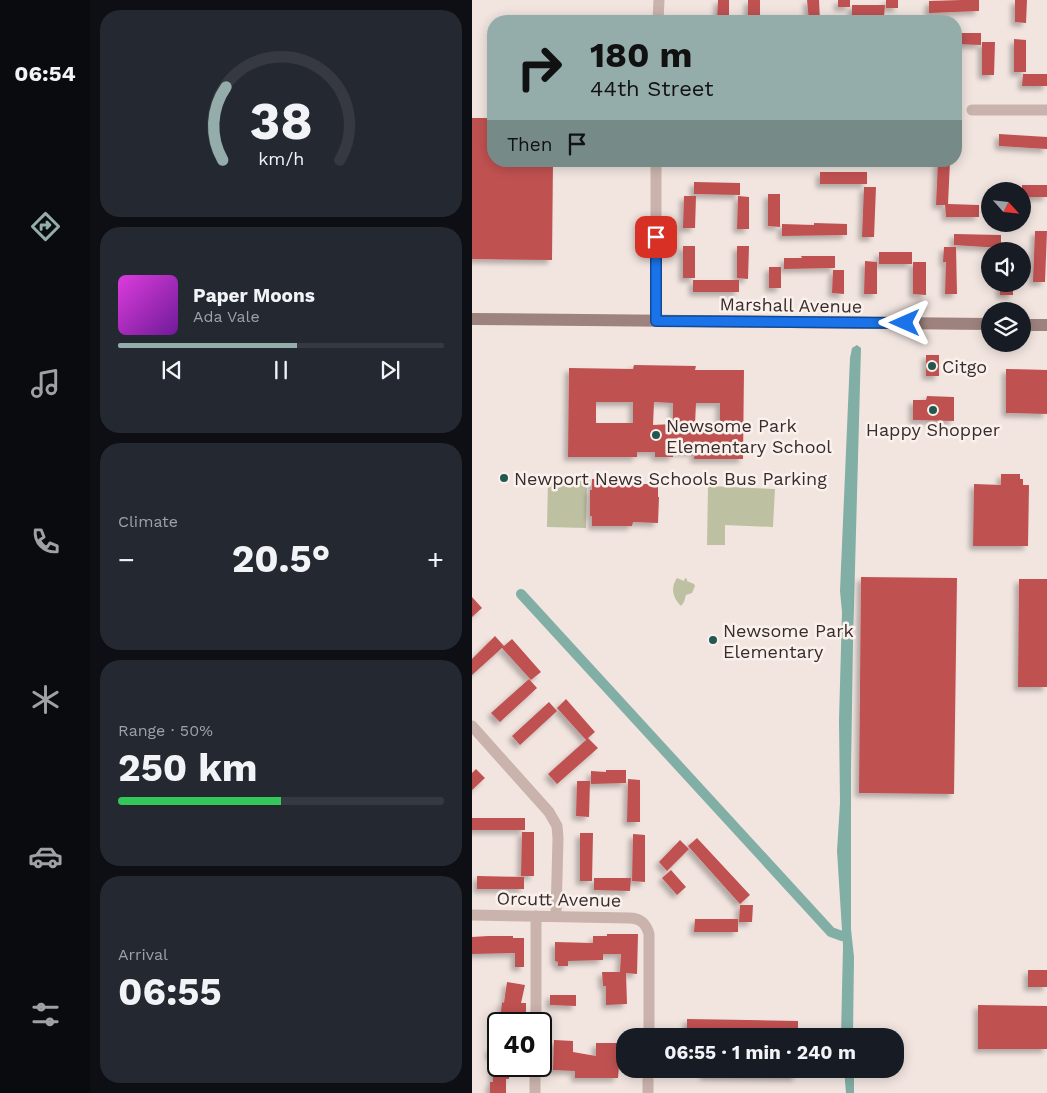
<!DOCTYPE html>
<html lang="en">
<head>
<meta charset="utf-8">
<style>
	body { margin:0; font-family:"Work Sans",sans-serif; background:#242831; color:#f1f3f6; height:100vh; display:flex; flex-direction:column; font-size:19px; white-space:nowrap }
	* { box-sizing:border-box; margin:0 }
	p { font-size:16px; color:#9ea1a6 }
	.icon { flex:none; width:28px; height:28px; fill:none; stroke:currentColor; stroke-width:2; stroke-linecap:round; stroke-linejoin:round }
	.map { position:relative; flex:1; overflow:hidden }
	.details { display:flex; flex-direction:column; gap:10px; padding:10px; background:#0d0f14; width:382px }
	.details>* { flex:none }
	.top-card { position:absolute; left:15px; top:15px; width:475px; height:152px; border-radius:20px; box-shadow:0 2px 12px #0003; background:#94adab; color:#111; overflow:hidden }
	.needle { width:32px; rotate:117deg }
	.controls { position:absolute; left:509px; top:182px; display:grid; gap:10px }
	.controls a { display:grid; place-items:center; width:50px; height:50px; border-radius:50%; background:#171b24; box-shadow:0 2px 12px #0003; font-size:25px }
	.speed { position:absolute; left:15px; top:1012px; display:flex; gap:10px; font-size:25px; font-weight:700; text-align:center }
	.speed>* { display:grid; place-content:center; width:65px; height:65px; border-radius:50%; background:#171b24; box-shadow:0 2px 12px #0003; line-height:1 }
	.speed .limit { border:2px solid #111; border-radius:8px; background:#fff; color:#111 }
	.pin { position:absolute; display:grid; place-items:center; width:42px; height:42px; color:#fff; margin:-21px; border-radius:10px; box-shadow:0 2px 8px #0006 }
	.me { position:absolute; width:55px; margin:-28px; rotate:270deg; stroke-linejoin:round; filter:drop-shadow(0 0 4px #0008) }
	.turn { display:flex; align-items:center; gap:18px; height:105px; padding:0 20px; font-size:22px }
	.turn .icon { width:65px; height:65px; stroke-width:2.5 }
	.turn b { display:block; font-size:35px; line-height:42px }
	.then { display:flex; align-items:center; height:48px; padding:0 20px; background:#0003; gap:10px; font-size:19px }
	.big { font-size:38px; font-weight:700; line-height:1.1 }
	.details .card { flex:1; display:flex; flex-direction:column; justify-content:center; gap:8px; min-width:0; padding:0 18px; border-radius:20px; background:#242831 }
	.details .dial { align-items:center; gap:0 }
	.dial svg { height:130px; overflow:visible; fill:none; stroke:#363941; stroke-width:7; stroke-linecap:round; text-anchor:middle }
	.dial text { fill:#f1f3f6; stroke:none }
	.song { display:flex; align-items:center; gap:15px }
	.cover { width:60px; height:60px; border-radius:8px; background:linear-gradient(135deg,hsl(300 70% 55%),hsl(280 70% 35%)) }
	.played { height:5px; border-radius:2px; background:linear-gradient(90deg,#94adab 55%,#363941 55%) }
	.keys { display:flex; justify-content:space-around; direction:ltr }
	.heat { display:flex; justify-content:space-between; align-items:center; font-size:28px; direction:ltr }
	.charge { height:8px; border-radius:4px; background:linear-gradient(90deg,#34c759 50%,#363941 0) }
	.trip { position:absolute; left:144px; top:1028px; width:288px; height:50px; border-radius:20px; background:#171b24; box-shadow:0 2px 12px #0003; font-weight:700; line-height:50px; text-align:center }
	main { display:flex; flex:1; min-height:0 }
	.tabs { display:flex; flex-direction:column; width:90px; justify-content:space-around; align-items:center; background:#090b0e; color:#9ea1a6 }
	.tabs .icon { width:35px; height:35px }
	.tabs .current { color:#94adab }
	.tabs b { font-size:22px; color:#f1f3f6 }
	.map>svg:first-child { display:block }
	.green { fill:#bec1a1 }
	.water { fill:#81aea5 }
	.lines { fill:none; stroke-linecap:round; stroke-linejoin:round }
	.canal { stroke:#81aea5; stroke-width:10 }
	.building { fill:#c05151; fill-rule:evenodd; filter:url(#shadow) }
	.street { stroke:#cab3ac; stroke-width:11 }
	.secondary { stroke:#9e827e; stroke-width:12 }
	.route-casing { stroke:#114b97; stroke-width:12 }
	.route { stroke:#1a73e8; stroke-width:9 }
	.poi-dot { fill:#22584f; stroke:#faf1ed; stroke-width:2 }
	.labels { text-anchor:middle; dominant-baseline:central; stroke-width:5; stroke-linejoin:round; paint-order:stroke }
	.street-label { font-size:18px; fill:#392c2b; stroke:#faf1ed }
	.poi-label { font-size:18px; fill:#392c2b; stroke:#faf1ed; text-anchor:start }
</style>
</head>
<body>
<main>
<nav class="tabs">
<b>06:54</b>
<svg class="icon current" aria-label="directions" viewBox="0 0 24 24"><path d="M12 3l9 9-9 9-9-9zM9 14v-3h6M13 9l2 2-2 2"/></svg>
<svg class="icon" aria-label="music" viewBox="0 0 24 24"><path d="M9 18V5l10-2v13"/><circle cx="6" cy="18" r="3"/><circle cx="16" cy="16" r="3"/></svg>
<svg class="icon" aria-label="phone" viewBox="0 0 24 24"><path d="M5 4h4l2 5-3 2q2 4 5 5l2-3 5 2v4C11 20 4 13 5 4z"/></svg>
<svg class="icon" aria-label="climate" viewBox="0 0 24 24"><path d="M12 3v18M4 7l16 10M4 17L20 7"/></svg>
<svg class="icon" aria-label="car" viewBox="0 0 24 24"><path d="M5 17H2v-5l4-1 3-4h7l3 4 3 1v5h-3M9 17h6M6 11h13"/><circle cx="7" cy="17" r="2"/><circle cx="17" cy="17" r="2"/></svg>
<svg class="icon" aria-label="filters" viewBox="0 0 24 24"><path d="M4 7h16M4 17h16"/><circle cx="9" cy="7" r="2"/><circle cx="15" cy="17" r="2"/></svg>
</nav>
<section class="details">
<div class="card dial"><svg viewBox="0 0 100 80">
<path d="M14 69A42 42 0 1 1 86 69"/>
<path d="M14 69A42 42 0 0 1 16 24" stroke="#94adab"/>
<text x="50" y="56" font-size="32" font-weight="700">38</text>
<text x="50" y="72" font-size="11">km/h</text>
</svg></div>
<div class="card">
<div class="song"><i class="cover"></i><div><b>Paper Moons</b><p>Ada Vale</p></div></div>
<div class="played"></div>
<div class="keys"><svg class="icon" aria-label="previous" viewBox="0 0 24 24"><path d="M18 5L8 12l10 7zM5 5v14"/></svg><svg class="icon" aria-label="pause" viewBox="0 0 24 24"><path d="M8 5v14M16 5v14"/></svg><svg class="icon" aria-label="next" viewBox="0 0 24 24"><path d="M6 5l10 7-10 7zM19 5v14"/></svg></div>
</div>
<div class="card"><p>Climate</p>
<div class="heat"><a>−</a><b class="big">20.5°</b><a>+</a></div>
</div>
<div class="card"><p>Range · 50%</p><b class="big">250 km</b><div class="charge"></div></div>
<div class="card"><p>Arrival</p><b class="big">06:55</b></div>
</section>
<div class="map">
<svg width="575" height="1093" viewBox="0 0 575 1093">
	<defs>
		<filter id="shadow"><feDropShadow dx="-4" dy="4" stdDeviation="2.5" flood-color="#0004"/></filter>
	</defs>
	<rect width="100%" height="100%" fill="#f2e5e0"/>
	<path class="green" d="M76,481H115L114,528L75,527Z
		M236,486L303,489L301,527L253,525V545H235Z
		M205,578L212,581L213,578L215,579V581L222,584L223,586L220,593L214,595L212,602L209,606C201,598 198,588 205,578Z"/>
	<path class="water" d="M385,345L389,348L381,642L379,771V929L382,957L381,1036H369L371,946L365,851L368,803L367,720L370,612L368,591L378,358L380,348Z
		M372,1069H382V1093H374Z"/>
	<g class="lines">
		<path class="canal" d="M49,594L359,932L370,936"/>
	</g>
	<path class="building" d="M246,0H257V21H245Z
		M276,0H288V21H276Z
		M335,0H347L348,21H337Z
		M366,0H378V7H366Z
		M414,0H426V8H414Z
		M489,0H507V11L457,13V1Z
		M543,0H555L554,23L543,22Z
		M380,5H413L412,17L380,16Z
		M484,33H509V45L484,44Z
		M542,39L554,40V72H542Z
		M510,42H523L522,75H510Z
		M551,74H575V86H550Z
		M0,118H21V161H81L80,260L0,259Z
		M527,134L575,137V149L527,146Z
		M466,161H478L476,204L507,205V217H474L473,205H464Z
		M348,172H395V184H348Z
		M222,182L268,183V195L222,194Z
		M550,185H575V197H550Z
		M392,187H404L402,237H390Z
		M296,194H308V227L296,226Z
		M212,196H224L223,228H211Z
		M266,196L277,197V229H265Z
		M342,223L375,224V235L310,236V224L342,225Z
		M563,231H575L573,282H561Z
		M482,234L529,235V248L482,245Z
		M211,246H223V278H211Z
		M265,246H277L276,279L265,278Z
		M472,247H484L485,294H473L474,262H471Z
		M407,252H440V264H407Z
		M329,256H363V268L312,269V258H330Z
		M393,261L405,262V294H392Z
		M441,262H454V295L441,294Z
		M297,267H309V288H297Z
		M361,270H372V294L360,293Z
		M221,280H267V292H221Z
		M528,284H541V295H528Z
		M454,355H467V376H454Z
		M162,365L224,366L223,370H272L271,459H222L223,452H201V457H183V452H165V457H96L97,368L161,369ZM124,402H161V423H124ZM182,402L201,403V424L181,425ZM224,403H248V425L223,424Z
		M534,369L575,370V414L534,413Z
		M455,396L482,397V421L441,420V400H454Z
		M529,474H548V479H551V485H557L556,546H501L502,484L529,485Z
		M120,479H165V484H186V497H187L186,523L161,522L160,526H120V516H118V490H120Z
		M389,577L485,578L482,794L387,793Z
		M547,579H575V687H546Z
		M0,597L10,608L0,617Z
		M23,636L32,646L40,639L69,672L59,680L30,648L0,675V659Z
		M57,679L65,688L28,722L19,713Z
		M94,699L123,732L116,738L126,748L85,784L76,774L114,740L85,708Z
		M77,702L85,711L48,745L40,736Z
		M4,769L13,778L0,790V773Z
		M134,770H154V783L119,784V771L134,772Z
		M156,779L168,780V822H155Z
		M105,781H118L117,817L104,816Z
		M0,818H53V830H0Z
		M50,832H62V876H49Z
		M108,833H121L120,881H108Z
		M161,834L173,835V882L160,881Z
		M225,838L278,895L268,904L216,846Z
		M208,840L217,849L195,871L187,862Z
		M199,870L214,887L205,895L190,878Z
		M5,876L52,877V889H5Z
		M122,878H159L158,891L122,890Z
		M268,905H281L280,922H267Z
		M223,919H266V932H222Z
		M135,934H166L165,974L154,973L155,1004L134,1005V986H131L130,972H148L149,954H131V960L96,961V966H86V962L83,961V942L121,943V936H135Z
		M16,936H41V938H52V967H43V953L0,954V937Z
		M556,970H575V987H556Z
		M35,982L53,985L49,1003H54V1013L29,1012L30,1002L32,1003Z
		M78,995H104V1006L78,1005Z
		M506,1005L575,1006V1049H506Z
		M215,1019L326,1021V1036H215Z
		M82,1040L101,1041V1052L124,1056V1043H152V1066H147L146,1078H103V1071L81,1070Z
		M18,1048H26V1057L18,1056Z
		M21,1066H38L37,1079H34V1093H18V1082H21Z
		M232,1069H325V1077L232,1076Z"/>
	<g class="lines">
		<path class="street" d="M186,21L187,0
			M500,110H575
			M184,321V161
			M0,726L77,812L85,826L86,838L84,916
			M0,915L157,918C168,918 174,923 177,934V1036
			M64,1024V916
			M63,1093V1066
			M176,1093V1069"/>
		<path class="secondary" d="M0,319L518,324
			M550,325H575"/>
	</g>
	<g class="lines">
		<g class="route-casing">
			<path id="route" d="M184,237V321L433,323"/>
		</g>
		<use href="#route" class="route"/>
	</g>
	<g class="poi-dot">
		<circle cx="460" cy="366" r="5"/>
		<circle cx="461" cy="410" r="5"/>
		<circle cx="184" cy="435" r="5"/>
		<circle cx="32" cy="478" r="5"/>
		<circle cx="241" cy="640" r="5"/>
	</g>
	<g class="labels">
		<g class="street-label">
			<text transform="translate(319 305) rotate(1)">Marshall Avenue</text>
			<text transform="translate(87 899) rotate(1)">Orcutt Avenue</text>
		</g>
		<g class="poi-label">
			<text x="470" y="366">Citgo</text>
			<text x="194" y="425">Newsome Park<tspan x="194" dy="21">Elementary School</tspan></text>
			<text x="461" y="429" text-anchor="middle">Happy Shopper</text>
			<text x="42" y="478">Newport News Schools Bus Parking</text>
			<text x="251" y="630">Newsome Park<tspan x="251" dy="21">Elementary</tspan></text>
		</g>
	</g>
</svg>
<div class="controls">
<a><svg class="needle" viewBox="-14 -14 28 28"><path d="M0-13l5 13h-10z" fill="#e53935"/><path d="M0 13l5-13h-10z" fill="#9ea1a6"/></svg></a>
<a><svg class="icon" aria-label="sound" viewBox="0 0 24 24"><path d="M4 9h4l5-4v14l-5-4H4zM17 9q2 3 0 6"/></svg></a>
<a><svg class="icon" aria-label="layers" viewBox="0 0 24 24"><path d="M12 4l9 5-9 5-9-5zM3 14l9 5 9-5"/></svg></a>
</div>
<div class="speed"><div class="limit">40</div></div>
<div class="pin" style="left:184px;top:237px;background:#d93025"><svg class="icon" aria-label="arrive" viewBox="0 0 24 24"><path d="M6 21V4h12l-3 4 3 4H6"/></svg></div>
<svg class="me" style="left:433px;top:323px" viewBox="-20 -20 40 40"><path d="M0-17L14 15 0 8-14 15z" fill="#1a73e8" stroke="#fff" stroke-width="4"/></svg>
<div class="trip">06:55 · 1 min · 240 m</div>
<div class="top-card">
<div class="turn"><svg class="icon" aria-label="right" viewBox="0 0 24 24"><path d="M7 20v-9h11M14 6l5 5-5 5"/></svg><div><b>180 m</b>44th Street</div></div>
<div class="then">Then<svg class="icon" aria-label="arrive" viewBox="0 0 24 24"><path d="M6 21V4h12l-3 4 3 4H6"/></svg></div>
</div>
</div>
</main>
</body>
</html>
